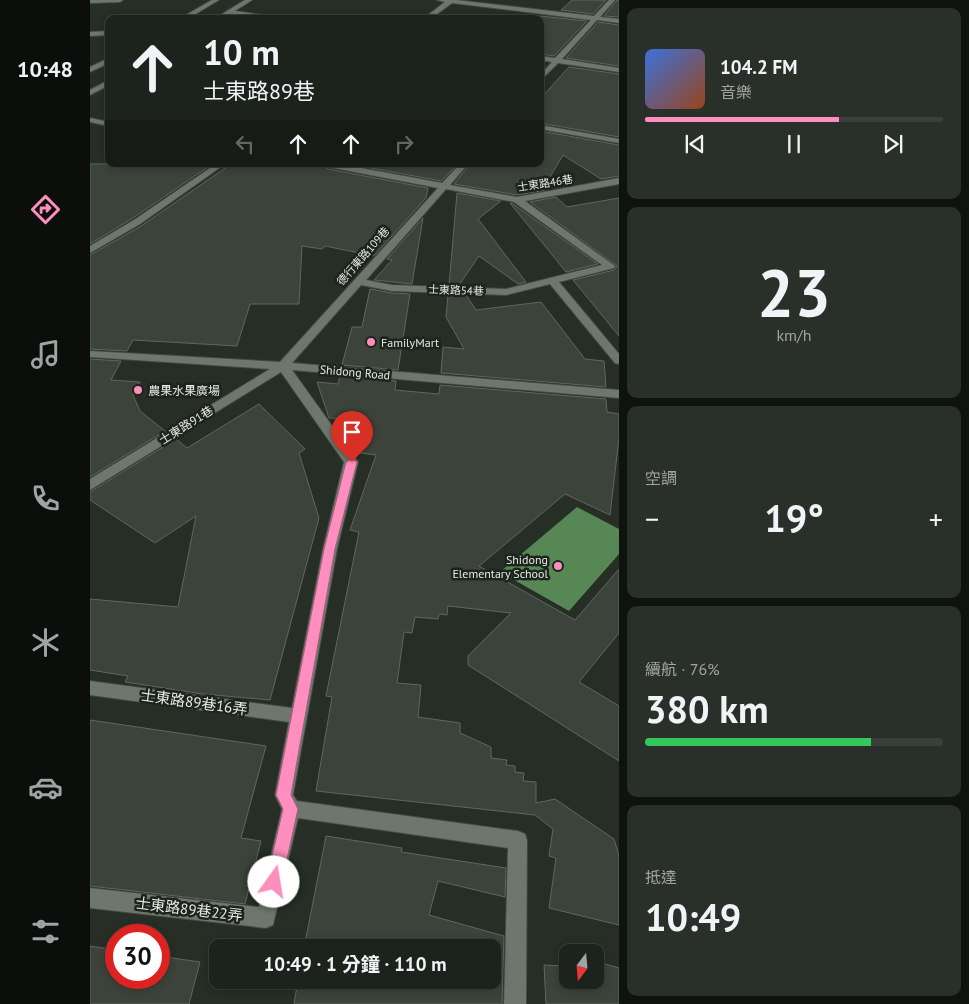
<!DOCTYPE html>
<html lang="zh-TW">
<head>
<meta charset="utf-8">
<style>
	body { margin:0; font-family:"PT Sans","Noto Sans TC",sans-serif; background:#292f29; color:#f1f3f6; height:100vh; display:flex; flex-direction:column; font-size:19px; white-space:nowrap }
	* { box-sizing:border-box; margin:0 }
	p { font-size:16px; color:#a0a4a3 }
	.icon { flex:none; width:28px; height:28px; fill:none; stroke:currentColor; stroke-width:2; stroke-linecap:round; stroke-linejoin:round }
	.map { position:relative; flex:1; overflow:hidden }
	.panel { display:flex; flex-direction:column; gap:8px; padding:8px; background:#0f130f; width:350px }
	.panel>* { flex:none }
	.guide { position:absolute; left:15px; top:15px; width:439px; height:152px; border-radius:10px; box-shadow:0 2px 8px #0003,0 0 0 1px #3a3f3b; background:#1c221c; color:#f1f3f6; overflow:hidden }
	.needle { width:32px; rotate:196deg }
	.buttons { position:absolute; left:469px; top:944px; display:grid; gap:10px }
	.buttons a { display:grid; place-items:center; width:45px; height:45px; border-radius:10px; background:#1c221c; box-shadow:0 2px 8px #0003,0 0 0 1px #3a3f3b; font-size:25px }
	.speed { position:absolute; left:15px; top:924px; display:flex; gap:10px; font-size:25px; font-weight:700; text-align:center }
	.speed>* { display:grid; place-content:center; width:65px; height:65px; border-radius:50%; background:#1c221c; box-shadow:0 2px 8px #0003,0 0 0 1px #3a3f3b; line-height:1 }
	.speed .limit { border:8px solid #d22; background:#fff; color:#111 }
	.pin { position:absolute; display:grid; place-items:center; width:42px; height:42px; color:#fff; margin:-51px -21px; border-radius:50% 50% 50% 0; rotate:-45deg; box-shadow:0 0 5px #0007 }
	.pin .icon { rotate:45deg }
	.me { position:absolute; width:55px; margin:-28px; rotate:13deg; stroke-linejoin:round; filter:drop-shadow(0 0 4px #0008) }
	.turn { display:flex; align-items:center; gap:18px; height:105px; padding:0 15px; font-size:22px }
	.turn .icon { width:65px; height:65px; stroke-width:2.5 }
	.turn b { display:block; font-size:35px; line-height:42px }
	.lanes { display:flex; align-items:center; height:48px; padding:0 15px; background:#0003; justify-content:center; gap:25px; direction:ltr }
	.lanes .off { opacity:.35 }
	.big { font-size:38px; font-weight:700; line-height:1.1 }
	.panel .tile { flex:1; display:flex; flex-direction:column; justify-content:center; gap:8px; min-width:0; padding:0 18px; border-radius:10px; background:#292f29 }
	.panel .dial { align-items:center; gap:0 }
	.dial b { font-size:65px; line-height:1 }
	.song { display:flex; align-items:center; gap:15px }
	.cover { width:60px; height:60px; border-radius:8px; background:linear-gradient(135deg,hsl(220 70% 55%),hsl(20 70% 35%)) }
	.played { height:5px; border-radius:2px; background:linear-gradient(90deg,#fd8ebe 65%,#3a3f3b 65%) }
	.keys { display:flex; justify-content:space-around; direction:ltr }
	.heat { display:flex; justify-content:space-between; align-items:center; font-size:28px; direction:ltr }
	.charge { height:8px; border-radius:4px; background:linear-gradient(90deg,#34c759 76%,#3a3f3b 0) }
	.trip { position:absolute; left:119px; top:939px; width:292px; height:50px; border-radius:10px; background:#1c221c; box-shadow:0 2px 8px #0003,0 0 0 1px #3a3f3b; font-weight:700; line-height:50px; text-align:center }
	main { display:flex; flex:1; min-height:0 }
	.tabs { display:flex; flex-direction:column; width:90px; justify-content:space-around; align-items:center; background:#0b0e0b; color:#a0a4a3 }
	.tabs .icon { width:35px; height:35px }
	.tabs .on { color:#fd8ebe }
	.tabs b { font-size:22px; color:#f1f3f6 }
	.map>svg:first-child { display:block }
	.water { fill:#568755 }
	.building { fill:#3b433a; stroke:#5f685f }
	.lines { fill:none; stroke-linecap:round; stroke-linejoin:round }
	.minor-casing { stroke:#424942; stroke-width:2 }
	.tertiary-casing { stroke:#424942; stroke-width:2 }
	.minor { fill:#6e776e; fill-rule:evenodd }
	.tertiary { fill:#6e776e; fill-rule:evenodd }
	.route { fill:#fd8ebe; stroke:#a45c7c }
	.poi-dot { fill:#fd8ebe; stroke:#1d241c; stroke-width:2 }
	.labels { text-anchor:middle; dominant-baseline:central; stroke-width:5; stroke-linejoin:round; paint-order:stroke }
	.far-street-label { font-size:11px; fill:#e4e9e4; stroke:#1d241c }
	.poi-label { font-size:12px; fill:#e4e9e4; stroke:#1d241c; text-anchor:start }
	.street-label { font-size:12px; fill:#e4e9e4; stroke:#1d241c }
	.near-street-label { font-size:15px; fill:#e4e9e4; stroke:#1d241c }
</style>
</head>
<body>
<main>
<nav class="tabs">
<b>10:48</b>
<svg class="icon on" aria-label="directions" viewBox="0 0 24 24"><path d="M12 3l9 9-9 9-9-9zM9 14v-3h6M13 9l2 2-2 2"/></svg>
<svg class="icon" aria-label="music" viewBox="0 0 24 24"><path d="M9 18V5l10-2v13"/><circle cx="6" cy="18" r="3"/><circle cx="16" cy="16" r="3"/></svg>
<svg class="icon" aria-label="phone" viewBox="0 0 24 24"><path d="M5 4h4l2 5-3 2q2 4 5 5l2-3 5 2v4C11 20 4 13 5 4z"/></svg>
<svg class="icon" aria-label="climate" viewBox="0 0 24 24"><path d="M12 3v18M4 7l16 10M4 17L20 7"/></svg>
<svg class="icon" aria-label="car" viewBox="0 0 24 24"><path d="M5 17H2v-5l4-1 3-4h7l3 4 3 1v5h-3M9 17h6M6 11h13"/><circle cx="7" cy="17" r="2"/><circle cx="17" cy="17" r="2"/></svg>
<svg class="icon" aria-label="filters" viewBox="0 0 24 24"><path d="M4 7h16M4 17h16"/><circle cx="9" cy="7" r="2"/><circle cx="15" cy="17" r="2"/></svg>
</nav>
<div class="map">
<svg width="529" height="1004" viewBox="0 0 529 1004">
	<rect width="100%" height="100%" fill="#262e26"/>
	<path class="water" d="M487,507L529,529V554L479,611L410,572Z"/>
	<path class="building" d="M482,0H516L503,14L471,10Z
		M527,0H529V17L514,16Z
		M450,16L497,21L464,56L450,54Z
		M508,22L529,25V66L476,58Z
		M479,67L529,74V137L450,123V99Z
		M450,131L529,145V176L511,179L473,155L454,187L457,190L427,195L364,184L380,164H450Z
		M0,164H99L118,167L43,218L0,244Z
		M141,164H232L238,169L338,188L336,198L284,256L235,246L232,249L212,246L209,304H160L147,346L43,340L37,351L0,349V255L51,226Z
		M259,164H368L351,181Z
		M367,193L411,201L388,219L436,282L428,284L389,256L369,285H359Z
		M466,197L477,207L529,198V336L483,280L524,270L527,266L440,202Z
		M420,203L423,204L508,264L476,272Z
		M333,218L322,284L284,280L302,260L297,259Z
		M280,289L302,293L320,294L308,370L252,365L262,327H272Z
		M358,295H376L386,310L451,302L495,359L514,361L516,387L351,373L353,347L374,349L356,317Z
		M0,359L31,361L21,380L50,382L43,395L50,411L75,431L0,477Z
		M250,376L306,381L305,390L349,394L350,385L516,399L517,412L529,414V438L520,515L475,494L389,566L485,620L529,569V633L489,682L529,706V761L378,665V656L421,613L358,606L357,615L349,614L348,619L325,617L322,633L314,632L307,683L331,685L328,717L370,723V733L401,747V758L417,760L416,765L425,766V772L434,773L433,781L446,782V803L465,799L524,839L529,856V925L459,908L466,858L459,856L463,829L445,815L226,791L242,697L236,696L269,532L260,530L286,455L263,452L256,442V419L239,418L227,382L248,384Z
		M169,404L215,449L209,453L229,518L180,700L113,694L35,682L38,676L0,670V599L88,607L106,516L65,543L0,500V492L86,439L97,448Z
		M0,720L176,746L151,838L171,841L155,904L0,886Z
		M236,836L312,848L311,852L416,868L415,897L348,881L339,915L414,936L412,1004H204L208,980H402V948H214Z
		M0,946L26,950V978H69V956L110,962L99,1004H0Z
		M474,953L478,954V980H505V961L529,968V1004H456L454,965L473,966Z"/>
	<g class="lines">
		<g class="minor-casing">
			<path id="minor" d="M0,0H33L30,2L0,3Z
				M347,0H366L504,16L519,0H525L510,17L529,19V23L507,20L472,59L529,68V72L468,63L450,81V75L462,62L450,60V56L465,58L501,20L362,3L340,19H333L355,2Z
				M139,10L186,17L189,19H172L137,13L136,12Z
				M19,31V35L0,36V32Z
				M0,118L19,122V126L0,122Z
				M450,125L529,139V143L450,129Z
				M126,164H135L50,224L0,253V246L44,220Z
				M234,164H250L352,183L370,164H378L360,185L427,197L529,178V184L435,201L525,266L524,268L469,282L529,354V364L525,363L460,284L416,295L302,291L271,285L202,363L529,390V398L202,370L268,462L247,549L203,795L207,801L428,831L435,834L437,840L436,1004H414L418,848L208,818L183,925L176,928L0,908V888L169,907L192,809L185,795L199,722L0,695V681L202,708L233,549L254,462L191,372L0,490V479L180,369L0,357V351L190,362L348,188L238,167ZM356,189L424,202L512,265L416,289L302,285L276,280Z"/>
		</g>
		<g class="tertiary-casing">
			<path id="tertiary" d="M122,0H129L97,19H89Z
				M155,0H162L132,19H124Z
				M19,58V63L0,72V67Z
				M19,80V85L0,95V90Z"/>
		</g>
		<use href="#minor" class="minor"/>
		<use href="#tertiary" class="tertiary"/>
	</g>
	<path class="route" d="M262,459L267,462L245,549L201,795L208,809L192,882L190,887L184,890L179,887L176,882L193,809L186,795L234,549L256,462Z"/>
	<g class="poi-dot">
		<circle cx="281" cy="342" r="5"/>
		<circle cx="48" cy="390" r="5"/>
		<circle cx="468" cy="566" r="5"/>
	</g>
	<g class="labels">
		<g class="far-street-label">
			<text transform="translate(455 183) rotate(-9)">士東路46巷</text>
			<text transform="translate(273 256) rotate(-49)">德行東路109巷</text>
			<text transform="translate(366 290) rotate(2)">士東路54巷</text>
		</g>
		<g class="poi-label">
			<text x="291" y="342">FamilyMart</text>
			<text x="58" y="390">農果水果廣場</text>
			<text x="458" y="559" text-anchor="end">Shidong<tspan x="458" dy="14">Elementary School</tspan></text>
		</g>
		<g class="street-label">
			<text transform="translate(265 372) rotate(5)">Shidong Road</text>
			<text transform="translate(96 425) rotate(-32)">士東路91巷</text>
		</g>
		<g class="near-street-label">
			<text transform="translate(104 702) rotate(8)">士東路89巷16弄</text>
			<text transform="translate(99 909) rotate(7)">士東路89巷22弄</text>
		</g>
	</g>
</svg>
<div class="buttons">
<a><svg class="needle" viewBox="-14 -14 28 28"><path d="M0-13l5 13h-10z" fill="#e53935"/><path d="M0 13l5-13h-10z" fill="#a0a4a3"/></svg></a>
</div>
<div class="speed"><div class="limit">30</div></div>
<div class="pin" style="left:262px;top:462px;background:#d93025"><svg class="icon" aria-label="arrive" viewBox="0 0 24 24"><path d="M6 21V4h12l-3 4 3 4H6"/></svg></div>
<svg class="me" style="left:184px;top:882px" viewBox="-20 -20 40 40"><circle r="19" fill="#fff"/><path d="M0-13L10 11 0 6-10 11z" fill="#fd8ebe"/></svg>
<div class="trip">10:49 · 1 分鐘 · 110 m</div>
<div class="guide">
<div class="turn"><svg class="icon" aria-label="ahead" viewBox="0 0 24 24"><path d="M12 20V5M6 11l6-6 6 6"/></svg><div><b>10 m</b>士東路89巷</div></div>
<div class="lanes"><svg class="icon off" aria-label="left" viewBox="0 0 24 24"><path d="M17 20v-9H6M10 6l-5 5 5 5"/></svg><svg class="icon" aria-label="ahead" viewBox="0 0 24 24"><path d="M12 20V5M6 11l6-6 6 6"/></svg><svg class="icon" aria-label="ahead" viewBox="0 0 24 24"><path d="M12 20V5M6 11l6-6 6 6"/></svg><svg class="icon off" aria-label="right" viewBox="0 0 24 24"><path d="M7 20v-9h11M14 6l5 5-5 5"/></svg></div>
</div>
</div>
<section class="panel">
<div class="tile">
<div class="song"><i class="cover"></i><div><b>104.2 FM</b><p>音樂</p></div></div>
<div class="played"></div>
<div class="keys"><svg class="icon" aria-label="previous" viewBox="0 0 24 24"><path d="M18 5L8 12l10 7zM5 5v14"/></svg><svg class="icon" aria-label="pause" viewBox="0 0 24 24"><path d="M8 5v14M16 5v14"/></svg><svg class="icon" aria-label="next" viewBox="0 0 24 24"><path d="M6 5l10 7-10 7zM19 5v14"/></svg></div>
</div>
<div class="tile dial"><b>23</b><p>km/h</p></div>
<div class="tile"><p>空調</p>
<div class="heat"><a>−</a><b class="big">19°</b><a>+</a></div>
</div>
<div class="tile"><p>續航 · 76%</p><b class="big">380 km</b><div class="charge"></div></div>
<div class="tile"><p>抵達</p><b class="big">10:49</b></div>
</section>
</main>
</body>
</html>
